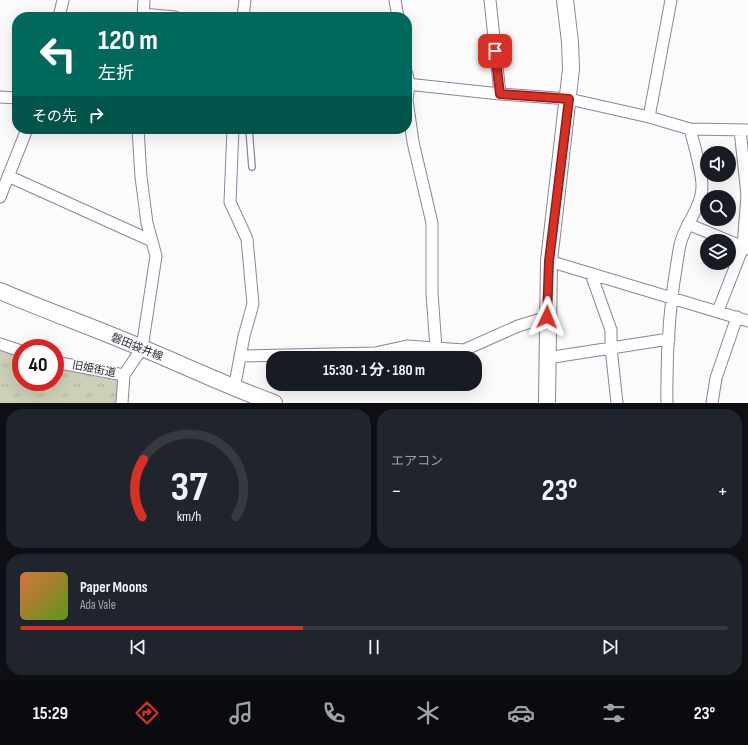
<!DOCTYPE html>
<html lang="ja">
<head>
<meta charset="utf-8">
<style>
	body { margin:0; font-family:"Sofia Sans Condensed","Noto Sans JP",sans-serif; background:#20242c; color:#f1f3f6; height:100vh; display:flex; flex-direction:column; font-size:15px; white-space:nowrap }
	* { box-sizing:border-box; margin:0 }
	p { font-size:13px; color:#9ea1a6 }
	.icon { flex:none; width:22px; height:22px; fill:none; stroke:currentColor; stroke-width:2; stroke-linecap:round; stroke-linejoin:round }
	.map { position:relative; height:403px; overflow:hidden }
	.panel { display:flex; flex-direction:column; gap:6px; padding:6px; background:#0d0f14; flex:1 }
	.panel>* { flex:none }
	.top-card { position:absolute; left:12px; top:12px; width:400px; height:122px; border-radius:16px; box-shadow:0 4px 16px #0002; background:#00695c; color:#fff; overflow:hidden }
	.fabs { position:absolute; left:700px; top:146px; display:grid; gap:8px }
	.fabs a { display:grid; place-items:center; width:36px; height:36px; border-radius:50%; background:#171b24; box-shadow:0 4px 16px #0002; font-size:20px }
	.speed { position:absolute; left:12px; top:339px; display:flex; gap:8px; font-size:20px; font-weight:700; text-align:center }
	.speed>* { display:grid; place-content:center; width:52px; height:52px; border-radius:50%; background:#171b24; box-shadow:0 4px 16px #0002; line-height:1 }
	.speed .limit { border:6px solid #d22; background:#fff; color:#111 }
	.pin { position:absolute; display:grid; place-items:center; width:34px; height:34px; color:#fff; margin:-17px; border-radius:8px; box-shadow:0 2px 6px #0006 }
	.me { position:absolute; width:44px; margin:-22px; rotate:2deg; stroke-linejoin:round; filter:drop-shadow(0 0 3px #0008) }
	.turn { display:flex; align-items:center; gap:14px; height:84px; padding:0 20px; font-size:18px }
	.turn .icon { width:52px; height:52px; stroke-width:2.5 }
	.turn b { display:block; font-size:28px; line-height:34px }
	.then { display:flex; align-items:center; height:38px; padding:0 20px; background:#0003; gap:8px; font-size:15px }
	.big { font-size:30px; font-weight:700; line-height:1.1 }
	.panel .card { flex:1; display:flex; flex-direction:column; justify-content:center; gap:6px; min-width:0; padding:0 14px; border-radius:16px; background:#20242c }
	.panel .dial { align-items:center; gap:0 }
	.dial svg { height:104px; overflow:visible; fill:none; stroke:#363941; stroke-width:7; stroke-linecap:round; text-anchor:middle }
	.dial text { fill:#f1f3f6; stroke:none }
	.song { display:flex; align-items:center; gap:12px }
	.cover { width:48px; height:48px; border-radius:6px; background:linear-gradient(135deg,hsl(20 70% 55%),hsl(90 70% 35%)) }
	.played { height:4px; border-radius:2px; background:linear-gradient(90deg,#d93025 40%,#363941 40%) }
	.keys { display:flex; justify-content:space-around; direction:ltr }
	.heat { display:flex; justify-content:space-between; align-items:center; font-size:22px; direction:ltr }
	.panel .tiles { flex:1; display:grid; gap:6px; grid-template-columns:1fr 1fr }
	.card:last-child { grid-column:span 2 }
	.trip { position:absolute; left:266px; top:351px; width:216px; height:40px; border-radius:16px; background:#171b24; box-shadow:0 4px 16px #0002; font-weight:700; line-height:40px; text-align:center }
	.dock { display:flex; height:64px; justify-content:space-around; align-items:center; background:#090b0e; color:#9ea1a6 }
	.dock .icon { width:28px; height:28px }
	.dock .current { color:#d93025 }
	.dock b { font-size:18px; color:#f1f3f6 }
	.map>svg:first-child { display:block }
	.park { fill:url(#park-tufts) }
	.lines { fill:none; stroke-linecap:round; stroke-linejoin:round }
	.lane-casing { stroke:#9081a0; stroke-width:8 }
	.street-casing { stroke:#9081a0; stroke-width:13 }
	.secondary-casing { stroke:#9081a0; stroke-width:18 }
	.lane { stroke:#fff; stroke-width:5.5 }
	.street { stroke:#fff; stroke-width:11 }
	.secondary { stroke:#fff; stroke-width:16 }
	.route-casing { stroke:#8d1f18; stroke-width:10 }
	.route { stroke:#d93025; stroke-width:7 }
	.labels { text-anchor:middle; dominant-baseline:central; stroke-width:3; stroke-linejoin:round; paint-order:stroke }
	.street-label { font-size:11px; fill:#2f2936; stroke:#fbfbfb }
</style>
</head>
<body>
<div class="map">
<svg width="748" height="403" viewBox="0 0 748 403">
	<defs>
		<pattern id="park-tufts" width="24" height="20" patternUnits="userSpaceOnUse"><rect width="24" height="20" fill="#cdcfb6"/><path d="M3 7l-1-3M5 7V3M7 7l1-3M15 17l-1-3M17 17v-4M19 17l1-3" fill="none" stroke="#b0b29d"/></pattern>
	</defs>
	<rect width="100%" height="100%" fill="#fbfbfb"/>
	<path class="park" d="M0,342L21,348V382H55V357L124,375L122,403H0Z"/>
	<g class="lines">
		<g class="lane-casing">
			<path id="lane" d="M249,129L252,167"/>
		</g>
		<g class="street-casing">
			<path id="street" d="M395,0L398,17
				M490,0L500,94
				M143,14L175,17
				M59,17L63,0
				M143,17L144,0
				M243,17L245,0
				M407,74L409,84L407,100L413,142L432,223V293L436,348
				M407,84L500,94L569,99L649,117L690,129L748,130
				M0,97L17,98
				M649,117L671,0
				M233,129L230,202L247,239L253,304L244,336L234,389
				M8,176L152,241
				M0,197L27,129
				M688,224L748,249
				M549,261L748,321
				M591,274L611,330V348L617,403
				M718,311L743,247L747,195L740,130
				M0,344L21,351
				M240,356L375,353L407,346L464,350L518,326L547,317
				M547,358L669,339
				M55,362L124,375L142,348L156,256L147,223L141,177L138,129
				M122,403L124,375
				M667,403C666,351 670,297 680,245C684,225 702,208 702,186C702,170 694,145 690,129
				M712,403L716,378L737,317"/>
		</g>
		<g class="secondary-casing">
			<path id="secondary" d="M0,291C47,311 95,328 142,348C186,366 229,387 274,403
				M547,403L549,261L571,69L570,42L565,0"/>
		</g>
		<use href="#lane" class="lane"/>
		<use href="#street" class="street"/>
		<use href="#secondary" class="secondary"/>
	</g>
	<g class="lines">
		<g class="route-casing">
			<path id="route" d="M495,51L500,94L569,99L549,261L547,317"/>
		</g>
		<use href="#route" class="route"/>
	</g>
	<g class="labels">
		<g class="street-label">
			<text transform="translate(137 347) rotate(22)">磐田袋井線</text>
			<text transform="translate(94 369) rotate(11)">旧姫街道</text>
		</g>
	</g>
</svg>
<div class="fabs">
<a><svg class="icon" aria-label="sound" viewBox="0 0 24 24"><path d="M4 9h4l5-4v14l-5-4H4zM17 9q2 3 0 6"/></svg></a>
<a><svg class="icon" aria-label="search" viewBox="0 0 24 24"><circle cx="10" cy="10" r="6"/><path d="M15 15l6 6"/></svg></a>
<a><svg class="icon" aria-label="layers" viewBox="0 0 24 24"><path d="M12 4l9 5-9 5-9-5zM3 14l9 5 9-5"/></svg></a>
</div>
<div class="speed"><div class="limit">40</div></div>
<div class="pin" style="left:495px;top:51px;background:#d93025"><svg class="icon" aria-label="arrive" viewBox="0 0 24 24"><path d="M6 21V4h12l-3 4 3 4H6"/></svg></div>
<svg class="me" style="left:547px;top:317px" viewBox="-20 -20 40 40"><path d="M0-17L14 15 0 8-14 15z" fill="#d93025" stroke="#fff" stroke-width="4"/></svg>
<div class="trip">15:30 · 1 分 · 180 m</div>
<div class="top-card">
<div class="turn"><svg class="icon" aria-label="left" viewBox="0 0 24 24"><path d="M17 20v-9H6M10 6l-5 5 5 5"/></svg><div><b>120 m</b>左折</div></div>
<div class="then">その先<svg class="icon" aria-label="right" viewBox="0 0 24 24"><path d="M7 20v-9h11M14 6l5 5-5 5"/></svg></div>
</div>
</div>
<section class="panel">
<div class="tiles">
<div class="card dial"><svg viewBox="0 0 100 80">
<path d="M14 69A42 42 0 1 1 86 69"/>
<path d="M14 69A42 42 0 0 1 15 25" stroke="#d93025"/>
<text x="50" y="56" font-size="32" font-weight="700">37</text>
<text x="50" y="72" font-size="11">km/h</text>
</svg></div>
<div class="card"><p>エアコン</p>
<div class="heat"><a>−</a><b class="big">23°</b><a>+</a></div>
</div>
<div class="card">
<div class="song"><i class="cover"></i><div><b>Paper Moons</b><p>Ada Vale</p></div></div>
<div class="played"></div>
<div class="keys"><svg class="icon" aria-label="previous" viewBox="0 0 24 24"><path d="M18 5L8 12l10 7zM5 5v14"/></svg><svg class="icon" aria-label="pause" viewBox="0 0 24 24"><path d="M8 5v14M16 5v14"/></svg><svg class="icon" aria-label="next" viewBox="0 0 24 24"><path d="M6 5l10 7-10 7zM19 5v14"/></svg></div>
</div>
</div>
</section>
<nav class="dock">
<b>15:29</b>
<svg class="icon current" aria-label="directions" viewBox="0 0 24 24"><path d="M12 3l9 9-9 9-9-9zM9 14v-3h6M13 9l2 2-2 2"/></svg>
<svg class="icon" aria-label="music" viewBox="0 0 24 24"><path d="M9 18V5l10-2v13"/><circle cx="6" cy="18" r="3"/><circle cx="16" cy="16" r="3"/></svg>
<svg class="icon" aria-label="phone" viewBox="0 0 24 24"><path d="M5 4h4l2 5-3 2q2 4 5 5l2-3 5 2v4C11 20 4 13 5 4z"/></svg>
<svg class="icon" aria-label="climate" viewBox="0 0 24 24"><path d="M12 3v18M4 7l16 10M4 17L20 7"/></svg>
<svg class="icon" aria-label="car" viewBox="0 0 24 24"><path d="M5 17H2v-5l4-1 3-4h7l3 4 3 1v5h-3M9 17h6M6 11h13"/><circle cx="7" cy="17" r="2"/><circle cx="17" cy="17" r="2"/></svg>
<svg class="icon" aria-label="filters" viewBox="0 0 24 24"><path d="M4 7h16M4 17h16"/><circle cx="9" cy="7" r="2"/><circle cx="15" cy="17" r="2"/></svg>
<b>23°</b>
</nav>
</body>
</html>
